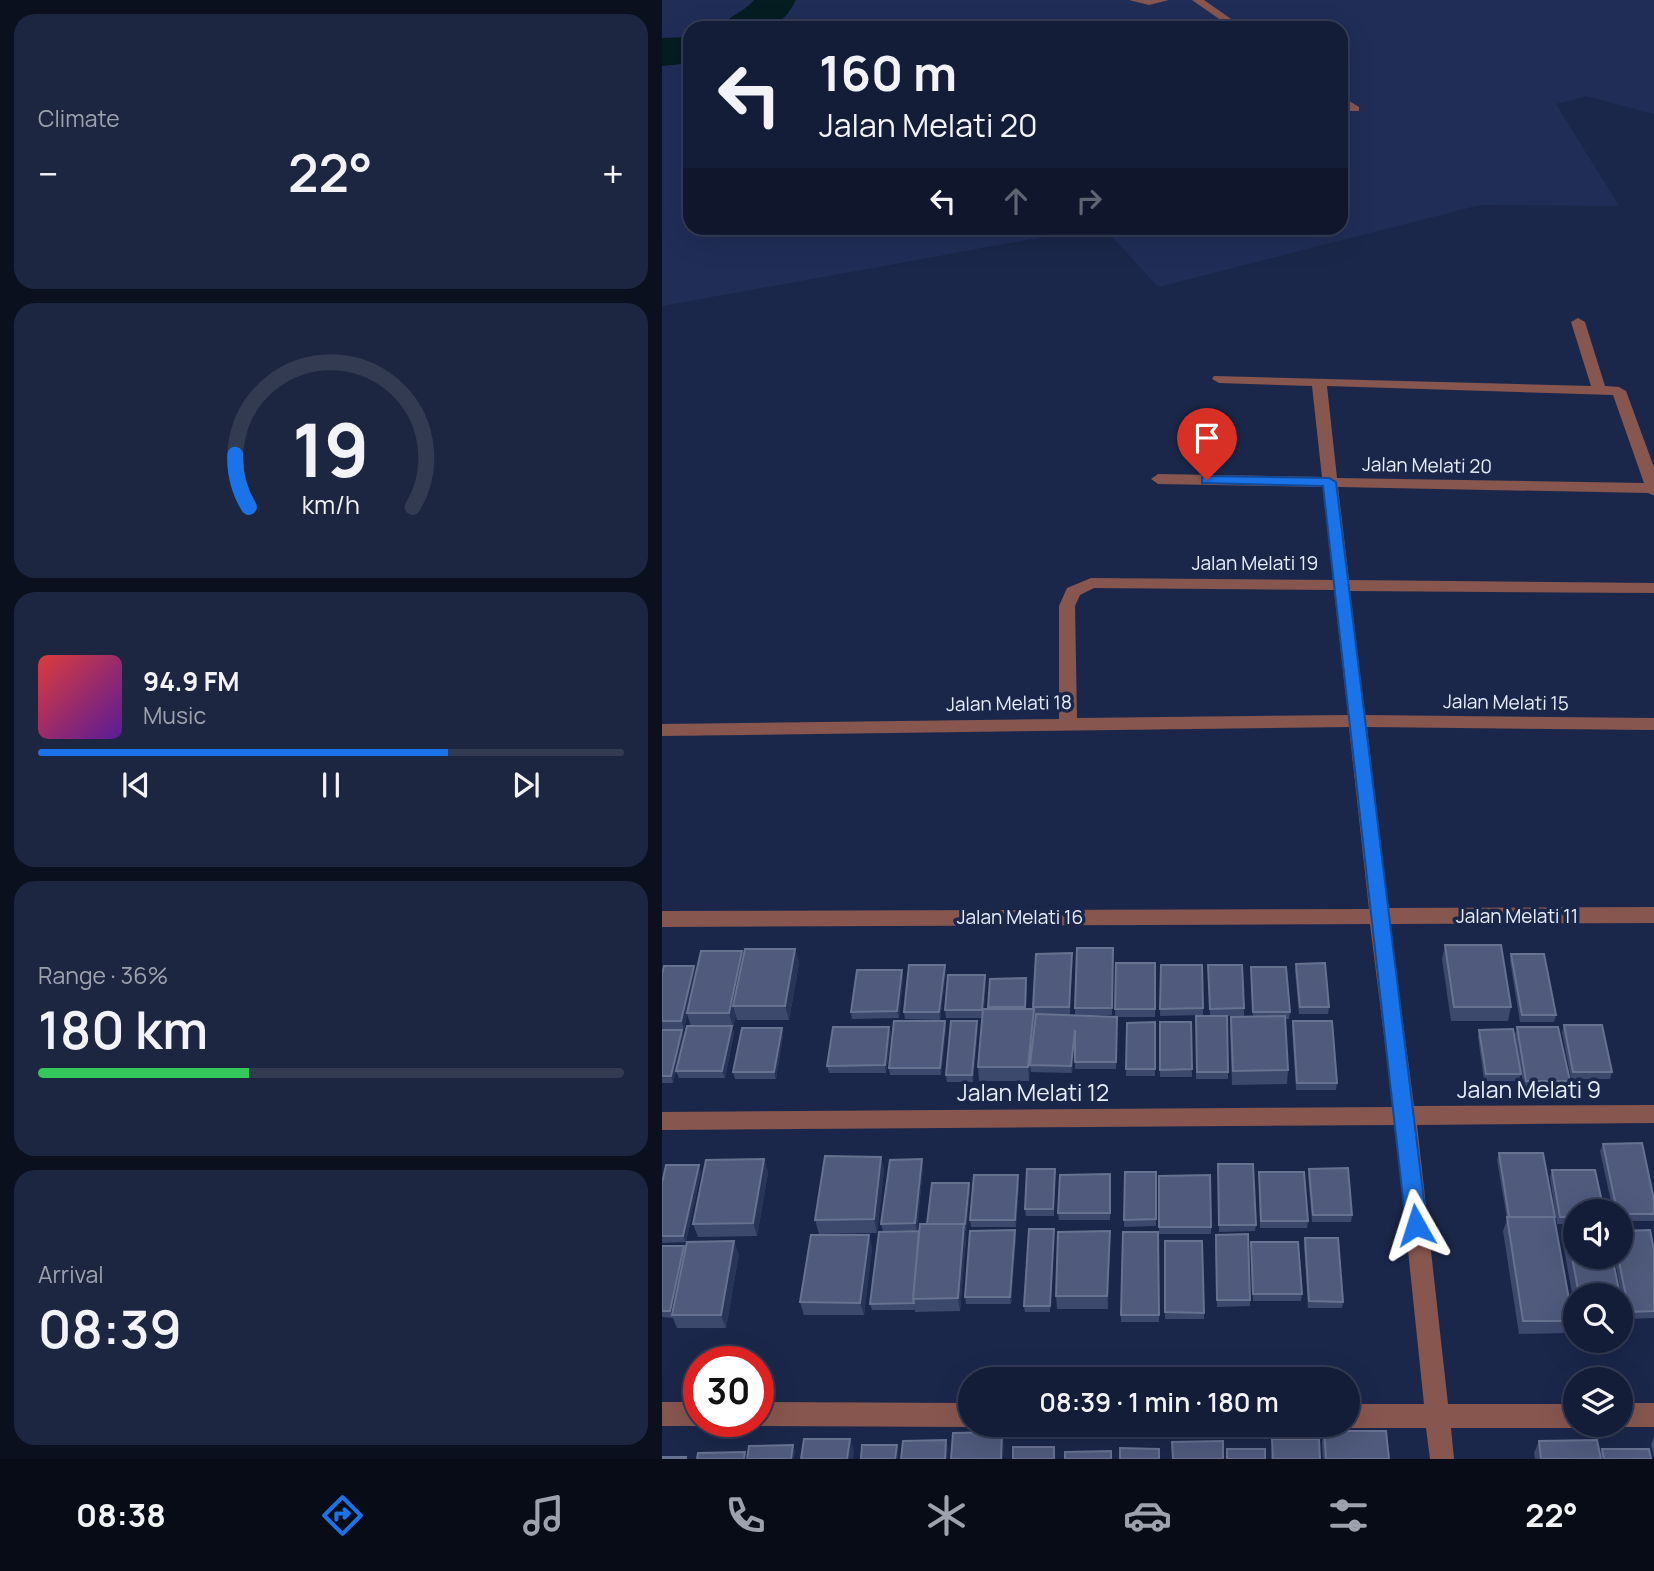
<!DOCTYPE html>
<html lang="en">
<head>
<meta charset="utf-8">
<style>
	body { margin:0; font-family:Manrope,sans-serif; background:#1d2640; color:#f1f3f6; height:100vh; display:flex; flex-direction:column; font-size:26px; white-space:nowrap }
	* { box-sizing:border-box; margin:0 }
	p { font-size:23px; color:#9da2ae }
	.icon { flex:none; width:38px; height:38px; fill:none; stroke:currentColor; stroke-width:2; stroke-linecap:round; stroke-linejoin:round }
	.map { position:relative; flex:1; overflow:hidden }
	.side { display:flex; flex-direction:column; gap:14px; padding:14px; background:#0b101f; width:662px }
	.side>* { flex:none }
	.guide { position:absolute; left:21px; top:21px; width:665px; height:214px; border-radius:21px; box-shadow:0 7px 28px #0002,0 0 0 2px #333b53; background:#141d38; color:#f1f3f6; overflow:hidden }
	.fabs { position:absolute; left:901px; top:1199px; display:grid; gap:14px }
	.fabs a { display:grid; place-items:center; width:70px; height:70px; border-radius:50%; background:#141d38; box-shadow:0 7px 28px #0002,0 0 0 2px #333b53; font-size:35px }
	.speed { position:absolute; left:21px; top:1346px; display:flex; gap:14px; font-size:35px; font-weight:700; text-align:center }
	.speed>* { display:grid; place-content:center; width:91px; height:91px; border-radius:50%; background:#141d38; box-shadow:0 7px 28px #0002,0 0 0 2px #333b53; line-height:1 }
	.speed .limit { border:10px solid #d22; background:#fff; color:#111 }
	.pin { position:absolute; display:grid; place-items:center; width:60px; height:60px; color:#fff; margin:-72px -30px; border-radius:50% 50% 50% 0; rotate:-45deg; box-shadow:0 0 7px #0007 }
	.pin .icon { rotate:45deg }
	.me { position:absolute; width:77px; margin:-38px; rotate:354deg; stroke-linejoin:round; filter:drop-shadow(0 0 5px #0008) }
	.turn { display:flex; align-items:center; gap:24px; height:147px; padding:0 21px; font-size:32px }
	.turn .icon { width:91px; height:91px; stroke-width:2.5 }
	.turn b { display:block; font-size:49px; line-height:60px }
	.lanes { display:flex; align-items:center; height:66px; padding:0 21px; background:#0003; justify-content:center; gap:35px; direction:ltr }
	.lanes .off { opacity:.35 }
	.big { font-size:52px; font-weight:600; line-height:1.1 }
	.side .tile { flex:1; display:flex; flex-direction:column; justify-content:center; gap:10px; min-width:0; padding:0 24px; border-radius:21px; background:#1d2640 }
	.side .dial { align-items:center; gap:0 }
	.dial svg { height:182px; overflow:visible; fill:none; stroke:#333b53; stroke-width:7; stroke-linecap:round; text-anchor:middle }
	.dial text { fill:#f1f3f6; stroke:none }
	.song { display:flex; align-items:center; gap:21px }
	.cover { width:84px; height:84px; border-radius:10px; background:linear-gradient(135deg,hsl(0 70% 55%),hsl(270 70% 35%)) }
	.played { height:7px; border-radius:4px; background:linear-gradient(90deg,#1a73e8 70%,#333b53 70%) }
	.keys { display:flex; justify-content:space-around; direction:ltr }
	.heat { display:flex; justify-content:space-between; align-items:center; font-size:38px; direction:ltr }
	.charge { height:10px; border-radius:5px; background:linear-gradient(90deg,#34c759 36%,#333b53 0) }
	.trip { position:absolute; left:296px; top:1367px; width:402px; height:70px; border-radius:35px; background:#141d38; box-shadow:0 7px 28px #0002,0 0 0 2px #333b53; font-weight:600; line-height:70px; text-align:center }
	.tabs { display:flex; height:112px; justify-content:space-around; align-items:center; background:#080c16; color:#9da2ae }
	.tabs .icon { width:49px; height:49px }
	.tabs .on { color:#1a73e8 }
	.tabs b { font-size:32px; color:#f1f3f6 }
	main { display:flex; flex:1; min-height:0 }
	.map>svg:first-child { display:block }
	.built { fill:#202d57 }
	.lines { fill:none; stroke-linecap:round; stroke-linejoin:round }
	.river { fill:#051c20; fill-rule:evenodd }
	.minor { fill:#87574f; fill-rule:evenodd }
	.wall { fill:#3d486d }
	.shaded-wall { fill:#283458 }
	.building { fill:#4f5a7c; stroke:#677190; stroke-width:2 }
	.route { fill:#1a73e8; stroke:#114b97; stroke-width:2 }
	.labels { text-anchor:middle; dominant-baseline:central; stroke-width:7; stroke-linejoin:round; paint-order:stroke }
	.street-label { font-size:19px; fill:#e7edfb; stroke:#1b274a }
	.near-street-label { font-size:23px; fill:#e7edfb; stroke:#1b274a }
</style>
</head>
<body>
<main>
<section class="side">
<div class="tile"><p>Climate</p>
<div class="heat"><a>−</a><b class="big">22°</b><a>+</a></div>
</div>
<div class="tile dial"><svg viewBox="0 0 100 80">
<path d="M14 69A42 42 0 1 1 86 69"/>
<path d="M14 69A42 42 0 0 1 8 46" stroke="#1a73e8"/>
<text x="50" y="56" font-size="32" font-weight="700">19</text>
<text x="50" y="72" font-size="11">km/h</text>
</svg></div>
<div class="tile">
<div class="song"><i class="cover"></i><div><b>94.9 FM</b><p>Music</p></div></div>
<div class="played"></div>
<div class="keys"><svg class="icon" aria-label="previous" viewBox="0 0 24 24"><path d="M18 5L8 12l10 7zM5 5v14"/></svg><svg class="icon" aria-label="pause" viewBox="0 0 24 24"><path d="M8 5v14M16 5v14"/></svg><svg class="icon" aria-label="next" viewBox="0 0 24 24"><path d="M6 5l10 7-10 7zM19 5v14"/></svg></div>
</div>
<div class="tile"><p>Range · 36%</p><b class="big">180 km</b><div class="charge"></div></div>
<div class="tile"><p>Arrival</p><b class="big">08:39</b></div>
</section>
<div class="map">
<svg width="993" height="1459" viewBox="0 0 993 1459">
	<rect width="100%" height="100%" fill="#1b274a"/>
	<path class="built" d="M0,0H992V114L924,96L894,104L957,206L818,205L496,287L442,228H679V28H28V228H431L0,306Z"/>
	<g class="lines">
		<path class="river" d="M92,0H134C114,38 96,28 58,28C67,15 83,12 92,0Z
			M28,37V63L0,66V38Z"/>
		<path class="minor" d="M467,0H507L487,5Z
			M530,0H542L582,28H570Z
			M679,96L697,107V111H689L679,104Z
			M916,318L923,322L943,386L957,387L964,391L993,470V496L986,493L676,487L687,580L993,583V593L688,591L703,715L993,718V730L705,727L726,908L993,907V923L728,924L752,1106L993,1105V1123L755,1125L786,1404H914V1424H923L914,1428H789L792,1459H768L764,1428H686L677,1424H686V1404H762L733,1125L0,1130V1112L731,1107L708,924L0,927V911L707,909L687,727L0,736V724L397,719V606L405,588L429,578L671,580L661,487L496,484L489,479L496,474L660,477L650,386L557,383L550,379L552,376L929,386L909,322ZM665,386L951,395L982,483L675,478ZM432,588L672,590L686,715L415,718L413,606L418,595Z
			M0,1402H37V1421L46,1422L37,1426H0Z
			M96,1402L308,1403V1424H314L308,1427L96,1426L87,1421H96Z
			M959,1403H993V1427H959L953,1424H959Z"/>
	</g>
	<path class="wall" d="M783,945L849,1007L846,1021H789L780,959Z
		M451,948L450,1015H413V1008Z
		M133,949L137,963L127,1020H75L74,1016L71,1027H70L72,1033L63,1078H17L14,1071L29,1026L25,1014L22,1029H0V974L32,966L34,972L80,951L81,957Z
		M374,954L410,960L408,1015H389L455,1017L454,1069H413V1042L410,1073L369,1072L368,1067L367,1081H317L316,1067L320,1018H284L283,1010L323,975L324,982L322,1009H326L328,979L365,986L364,1009H371Z
		M849,954L894,1015L892,1022H858L848,961Z
		M454,963H493V1017H453Z
		M634,964L667,1007L666,1014H637L633,971Z
		M499,965L541,1008V1015L498,1016Z
		M589,967L628,1012L627,1019H623L626,1070L625,1084L570,1085L568,1031L569,1017L591,1016Z
		M240,970L241,978L237,1018L190,1019L189,1012Z
		M284,972L278,1020L243,1019L242,1012Z
		M546,972L582,1008V1016H556L566,1072V1079H534V1016H548Z
		M631,1021L675,1083L674,1090H634L630,1028Z
		M493,1022V1076H464L465,1023Z
		M498,1022H529L530,1077H498Z
		M902,1025L950,1072L948,1079H909L900,1032Z
		M855,1027L908,1081L906,1088L862,1089L853,1034Z
		M120,1028L121,1035L114,1079H73L71,1072Z
		M316,1028L311,1082H285L284,1075Z
		M284,1029L279,1075H228L227,1068Z
		M0,1030L22,1037L11,1083H0Z
		M817,1030L859,1074L857,1081H822L816,1037Z
		M229,1034L224,1073H167L165,1066Z
		M941,1144L992,1200V1221H959V1211H951L938,1151Z
		M837,1153L893,1217L892,1220L911,1321L906,1333L857,1334L841,1231L845,1219L835,1160Z
		M219,1157L222,1170L215,1233L157,1234L153,1220Z
		M102,1159L106,1173L95,1236L36,1237L31,1224Z
		M261,1166L255,1230L221,1231L219,1224Z
		M393,1169L392,1216H364L363,1209Z
		M647,1169L690,1215L689,1222H650L646,1176Z
		M890,1170L914,1211V1224H895L888,1177Z
		M556,1171L594,1225L593,1231L557,1232Z
		M39,1172L24,1242L0,1243V1183Z
		M463,1172H494V1226L462,1227Z
		M597,1172L646,1221L645,1228H598Z
		M448,1174V1220H397L396,1213Z
		M356,1175L357,1182L354,1227H309L308,1220Z
		M497,1176L549,1227V1234H497Z
		M307,1183L308,1190L304,1231H303L304,1238L298,1311L253,1312V1310H210L208,1304L257,1231Z
		M392,1229L388,1312H363L362,1306Z
		M905,1230L958,1295H914V1316L901,1243Z
		M448,1231L446,1309H395L394,1296Z
		M461,1232H496L497,1322H459Z
		M207,1235L210,1248L202,1315H142L138,1302Z
		M354,1237L349,1304H304L303,1297Z
		M643,1238L681,1302L680,1308H646L642,1245Z
		M503,1241L542,1313V1319H503Z
		M553,1241L588,1300V1306L555,1307Z
		M589,1242L640,1294L639,1301H591Z
		M0,1246L23,1250L77,1254L64,1328H15L11,1318L0,1317Z
		M992,1249V1318L964,1319L952,1256H959Z
		M662,1431L727,1459H661L660,1443Z
		M992,1437V1459L989,1444Z
		M610,1439L658,1459H609Z
		M877,1441L938,1455L940,1449L989,1459H873L872,1453Z"/>
	<path class="shaded-wall" d="M133,949L137,963L127,1020L123,1006Z
		M80,951L84,965L71,1006L74,1016L71,1027L67,1013Z
		M283,965L284,972L278,1020L277,1012Z
		M32,966L34,973L22,1029L19,1021Z
		M240,970L241,978L237,1018L235,1011Z
		M323,975L324,982L321,1018L320,1010Z
		M372,1009L373,1023L367,1081L366,1067Z
		M283,1021L284,1029L279,1075L278,1068Z
		M315,1021L316,1028L311,1082L310,1075Z
		M70,1026L72,1033L63,1078L60,1071Z
		M227,1027L229,1034L224,1073L223,1065Z
		M120,1028L121,1035L114,1079L112,1072Z
		M20,1030L22,1037L11,1083L9,1076Z
		M413,1030V1037L410,1073L409,1066Z
		M219,1157L222,1170L215,1233L212,1219Z
		M102,1159L106,1173L95,1236L91,1223Z
		M260,1159L261,1166L255,1230L253,1223Z
		M37,1165L39,1172L24,1242L21,1236Z
		M356,1175L357,1182L354,1227L353,1220Z
		M307,1183L308,1190L304,1231L303,1224Z
		M302,1224L304,1238L298,1311L296,1298Z
		M353,1230L354,1237L349,1304L348,1297Z
		M448,1231V1245L446,1309L445,1296Z
		M207,1235L210,1248L202,1315L198,1303Z
		M72,1241L77,1254L64,1328L59,1315Z
		M22,1246L24,1253L10,1315L8,1311Z
		M340,1432L342,1445L341,1459H339Z
		M188,1439L192,1451L191,1459H185Z
		M284,1440L286,1447L285,1459H283Z
		M131,1445L133,1452L132,1459H129Z
		M235,1445L236,1451V1459H233Z"/>
	<path class="building" d="M783,945H839L849,1007H792Z
		M415,948H451L450,1008H413Z
		M83,949H133L123,1006H71Z
		M39,951H80L67,1013H25Z
		M410,953L407,1007H371L374,954Z
		M849,954H882L894,1015H860Z
		M454,963H493V1009H453Z
		M663,963L667,1007H638L634,964Z
		M247,965H283L277,1012H242Z
		M499,965H540L541,1008L498,1009Z
		M546,965H580L582,1008L548,1009Z
		M2,966H32L19,1021H0V974Z
		M589,967H624L628,1012H591Z
		M195,970H240L235,1011L189,1012Z
		M286,975H323L320,1010H283Z
		M364,978L363,1007H326L328,979Z
		M321,1009H372L366,1067H316Z
		M374,1014L455,1017L454,1062H413V1030L409,1066L368,1065Z
		M534,1016H565L566,1072H535Z
		M623,1016L626,1070L571,1071L569,1017Z
		M232,1021H283L278,1068H227Z
		M289,1021H315L310,1075H284Z
		M631,1021H670L675,1083H635Z
		M493,1022V1069H464L465,1023Z
		M498,1022H529L530,1069L498,1070Z
		M902,1025H940L950,1072H911Z
		M25,1026H70L60,1071H14Z
		M171,1027H227L223,1065L165,1066Z
		M855,1027H896L908,1081H864Z
		M80,1028H120L112,1072H71Z
		M851,1029L859,1074H824L817,1030Z
		M0,1030H20L9,1076H0Z
		M980,1143L992,1200V1214H959V1211H955L941,1144Z
		M837,1153H881L893,1217H847Z
		M163,1156L219,1157L212,1219L153,1220Z
		M102,1159L91,1223L31,1224L44,1160Z
		M260,1159L253,1223L219,1224L228,1160Z
		M556,1164H591L594,1225H557Z
		M4,1165H37L21,1236H0V1183Z
		M686,1168L690,1215H651L647,1169Z
		M365,1169H393L391,1209H363Z
		M890,1170H933L942,1211H914V1217H898Z
		M463,1172H494V1219L462,1220Z
		M597,1172H642L646,1221H599Z
		M448,1174V1213H396L398,1175Z
		M312,1175H356L353,1220H308Z
		M548,1175L549,1227H497V1176Z
		M270,1183H307L303,1224H265Z
		M845,1217H892L911,1321H861Z
		M258,1224H302L296,1298L251,1299Z
		M367,1229H392L388,1306H362Z
		M353,1230L348,1297H303L308,1231Z
		M905,1230H914V1256H950L958,1295H917Z
		M988,1230L992,1250V1311L967,1312L956,1256H959V1231Z
		M257,1231L251,1299L252,1303L208,1304L217,1232Z
		M448,1231L445,1296H394L396,1232Z
		M461,1232H496L497,1315H459Z
		M586,1234L588,1300H555L554,1235Z
		M149,1235H207L198,1303L138,1302Z
		M643,1238H676L681,1302L647,1301Z
		M72,1241L59,1315H10L25,1242Z
		M503,1241H540L542,1313L503,1312Z
		M589,1242H636L640,1294H591Z
		M0,1246H22L8,1311H0Z
		M959,1302L962,1320H959Z
		M662,1431H724L727,1459H664Z
		M340,1432L339,1459H289L291,1433Z
		M142,1439H188L185,1459H139Z
		M610,1439H657L658,1459H611Z
		M284,1440L283,1459H239L241,1441Z
		M935,1440L939,1459H879L877,1441Z
		M561,1441V1459H511L510,1442Z
		M131,1445L129,1459H85L87,1446Z
		M200,1445H235L233,1459H199Z
		M351,1447H392V1459H351Z
		M458,1448L497,1449V1459H458Z
		M565,1449H603V1459H565Z
		M940,1449H987L989,1459H942Z
		M449,1451V1459H403V1452Z
		M83,1452L82,1459H35L36,1453Z
		M0,1457H24V1459H0Z"/>
	<path class="route" d="M545,476L667,478L674,482L765,1225L762,1232L754,1234L747,1232L744,1225L661,486L540,483V477Z"/>
	<g class="labels">
		<g class="street-label">
			<text transform="translate(765 465) rotate(1)">Jalan Melati 20</text>
			<text x="593" y="563">Jalan Melati 19</text>
			<text transform="translate(844 702) rotate(1)">Jalan Melati 15</text>
			<text transform="translate(347 703) rotate(-1)">Jalan Melati 18</text>
			<text x="855" y="916">Jalan Melati 11</text>
			<text x="358" y="917">Jalan Melati 16</text>
		</g>
		<g class="near-street-label">
			<text x="867" y="1089">Jalan Melati 9</text>
			<text x="371" y="1092">Jalan Melati 12</text>
		</g>
	</g>
</svg>
<div class="fabs">
<a><svg class="icon" aria-label="sound" viewBox="0 0 24 24"><path d="M4 9h4l5-4v14l-5-4H4zM17 9q2 3 0 6"/></svg></a>
<a><svg class="icon" aria-label="search" viewBox="0 0 24 24"><circle cx="10" cy="10" r="6"/><path d="M15 15l6 6"/></svg></a>
<a><svg class="icon" aria-label="layers" viewBox="0 0 24 24"><path d="M12 4l9 5-9 5-9-5zM3 14l9 5 9-5"/></svg></a>
</div>
<div class="speed"><div class="limit">30</div></div>
<div class="pin" style="left:545px;top:480px;background:#d93025"><svg class="icon" aria-label="arrive" viewBox="0 0 24 24"><path d="M6 21V4h12l-3 4 3 4H6"/></svg></div>
<svg class="me" style="left:754px;top:1225px" viewBox="-20 -20 40 40"><path d="M0-17L14 15 0 8-14 15z" fill="#1a73e8" stroke="#fff" stroke-width="4"/></svg>
<div class="trip">08:39 · 1 min · 180 m</div>
<div class="guide">
<div class="turn"><svg class="icon" aria-label="left" viewBox="0 0 24 24"><path d="M17 20v-9H6M10 6l-5 5 5 5"/></svg><div><b>160 m</b>Jalan Melati 20</div></div>
<div class="lanes"><svg class="icon" aria-label="left" viewBox="0 0 24 24"><path d="M17 20v-9H6M10 6l-5 5 5 5"/></svg><svg class="icon off" aria-label="ahead" viewBox="0 0 24 24"><path d="M12 20V5M6 11l6-6 6 6"/></svg><svg class="icon off" aria-label="right" viewBox="0 0 24 24"><path d="M7 20v-9h11M14 6l5 5-5 5"/></svg></div>
</div>
</div>
</main>
<nav class="tabs">
<b>08:38</b>
<svg class="icon on" aria-label="directions" viewBox="0 0 24 24"><path d="M12 3l9 9-9 9-9-9zM9 14v-3h6M13 9l2 2-2 2"/></svg>
<svg class="icon" aria-label="music" viewBox="0 0 24 24"><path d="M9 18V5l10-2v13"/><circle cx="6" cy="18" r="3"/><circle cx="16" cy="16" r="3"/></svg>
<svg class="icon" aria-label="phone" viewBox="0 0 24 24"><path d="M5 4h4l2 5-3 2q2 4 5 5l2-3 5 2v4C11 20 4 13 5 4z"/></svg>
<svg class="icon" aria-label="climate" viewBox="0 0 24 24"><path d="M12 3v18M4 7l16 10M4 17L20 7"/></svg>
<svg class="icon" aria-label="car" viewBox="0 0 24 24"><path d="M5 17H2v-5l4-1 3-4h7l3 4 3 1v5h-3M9 17h6M6 11h13"/><circle cx="7" cy="17" r="2"/><circle cx="17" cy="17" r="2"/></svg>
<svg class="icon" aria-label="filters" viewBox="0 0 24 24"><path d="M4 7h16M4 17h16"/><circle cx="9" cy="7" r="2"/><circle cx="15" cy="17" r="2"/></svg>
<b>22°</b>
</nav>
</body>
</html>
